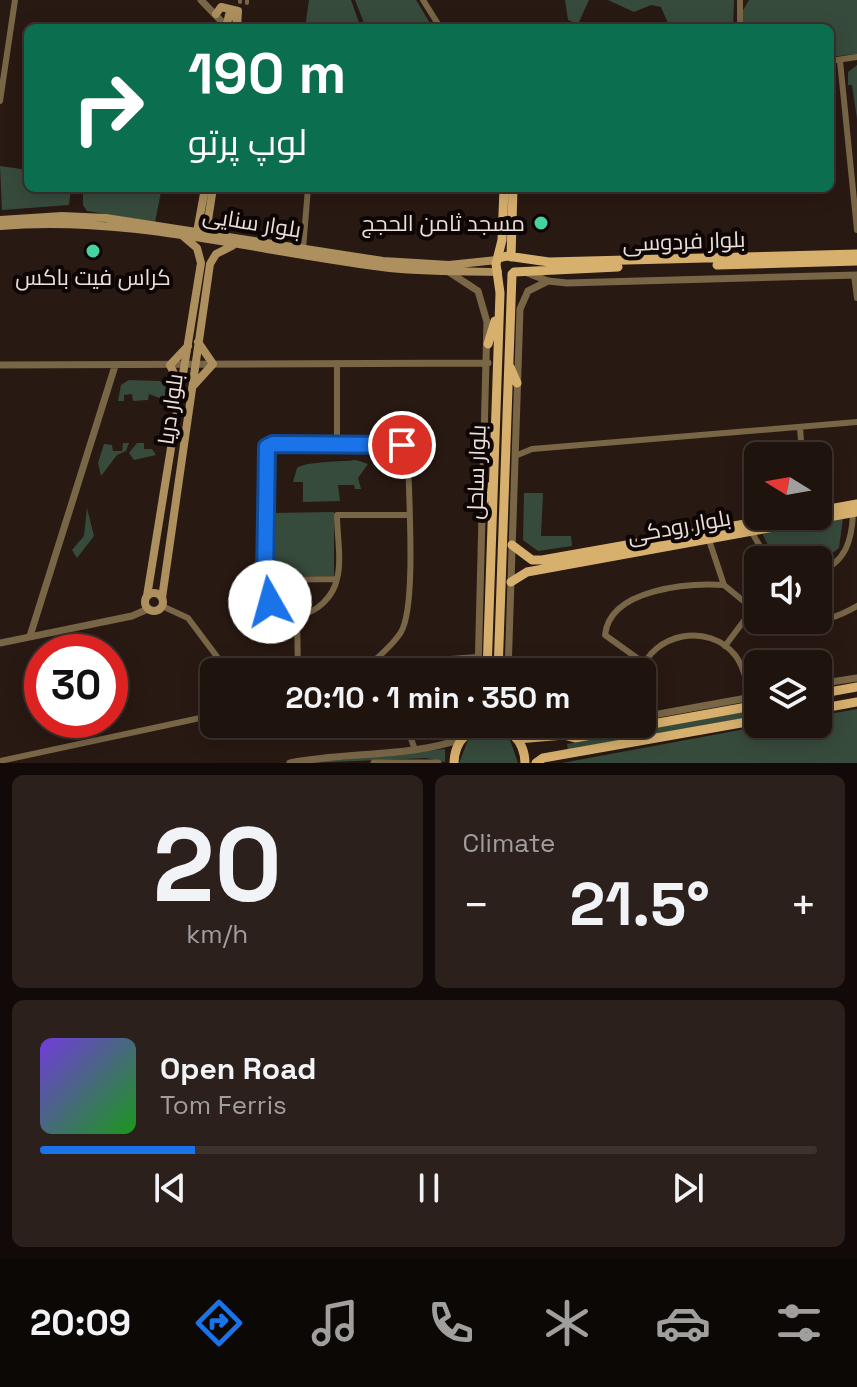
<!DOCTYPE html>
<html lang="en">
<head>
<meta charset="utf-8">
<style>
	body { margin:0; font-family:"Space Grotesk",Cairo,sans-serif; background:#2c201c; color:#f1f3f6; height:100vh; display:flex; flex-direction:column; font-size:30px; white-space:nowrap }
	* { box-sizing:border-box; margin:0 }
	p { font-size:26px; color:#a19e9e }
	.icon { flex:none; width:44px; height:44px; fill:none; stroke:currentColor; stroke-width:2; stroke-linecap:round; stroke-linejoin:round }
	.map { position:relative; height:763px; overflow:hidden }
	.details { display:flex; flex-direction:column; gap:12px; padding:12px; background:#110a08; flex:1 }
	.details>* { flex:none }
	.hud { position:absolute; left:24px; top:24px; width:810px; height:168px; border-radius:12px; box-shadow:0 4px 20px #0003,0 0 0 2px #3c322e; background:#0b6e4f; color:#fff; overflow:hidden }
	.needle { width:52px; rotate:281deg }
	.controls { position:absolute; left:744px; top:442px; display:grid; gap:16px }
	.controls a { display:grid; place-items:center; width:88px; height:88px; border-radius:12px; background:#1f130e; box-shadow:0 4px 20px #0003,0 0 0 2px #3c322e; font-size:40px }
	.speed { position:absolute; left:24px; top:634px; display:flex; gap:16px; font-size:40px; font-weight:700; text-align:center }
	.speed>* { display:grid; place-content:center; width:104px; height:104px; border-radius:50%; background:#1f130e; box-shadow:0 4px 20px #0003,0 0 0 2px #3c322e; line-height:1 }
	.speed .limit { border:12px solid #d22; background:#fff; color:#111 }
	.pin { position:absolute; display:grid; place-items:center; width:68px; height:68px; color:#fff; margin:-34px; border:4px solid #fff; border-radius:50%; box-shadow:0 2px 8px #0007 }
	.me { position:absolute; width:88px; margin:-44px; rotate:353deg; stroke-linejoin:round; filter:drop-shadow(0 0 6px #0008) }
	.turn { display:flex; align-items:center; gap:28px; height:168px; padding:0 32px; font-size:36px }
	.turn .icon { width:104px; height:104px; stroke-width:2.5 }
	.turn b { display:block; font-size:56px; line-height:68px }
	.big { font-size:60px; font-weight:800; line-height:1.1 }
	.details .card { flex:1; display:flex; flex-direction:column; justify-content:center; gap:12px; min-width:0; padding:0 28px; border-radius:12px; background:#2c201c }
	.details .dial { align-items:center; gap:0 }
	.dial b { font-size:104px; line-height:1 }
	.song { display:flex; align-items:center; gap:24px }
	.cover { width:96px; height:96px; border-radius:12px; background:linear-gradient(135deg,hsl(260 70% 55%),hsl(120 70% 35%)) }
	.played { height:8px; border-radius:4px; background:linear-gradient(90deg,#1a73e8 20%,#3c322e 20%) }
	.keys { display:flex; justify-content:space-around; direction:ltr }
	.heat { display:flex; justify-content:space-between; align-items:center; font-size:44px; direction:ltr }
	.details .tiles { flex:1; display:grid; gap:12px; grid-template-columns:1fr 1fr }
	.card:last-child { grid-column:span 2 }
	.trip { position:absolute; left:200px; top:658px; width:456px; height:80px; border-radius:12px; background:#1f130e; box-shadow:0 4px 20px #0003,0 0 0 2px #3c322e; font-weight:800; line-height:80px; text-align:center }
	.tab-bar { display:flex; height:128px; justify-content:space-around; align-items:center; background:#0c0806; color:#a19e9e }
	.tab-bar .icon { width:56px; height:56px }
	.tab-bar .active { color:#1a73e8 }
	.tab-bar b { font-size:36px; color:#f1f3f6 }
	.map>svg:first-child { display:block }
	.green { fill:#374b3c }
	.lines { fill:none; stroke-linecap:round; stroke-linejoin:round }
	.pedestrian { stroke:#796647; stroke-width:4 }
	.minor { stroke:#796647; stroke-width:6 }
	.tertiary { stroke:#796647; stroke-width:7 }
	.secondary { stroke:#ad905d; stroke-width:8 }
	.primary { stroke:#d7b06e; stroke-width:9 }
	.route-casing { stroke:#114b97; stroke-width:20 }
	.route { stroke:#1a73e8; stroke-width:14 }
	.poi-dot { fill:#45d49f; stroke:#0d0604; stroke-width:3 }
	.labels { text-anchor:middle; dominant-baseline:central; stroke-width:8; stroke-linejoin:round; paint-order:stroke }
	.street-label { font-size:22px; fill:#ece0db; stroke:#0d0604 }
	.poi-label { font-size:22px; fill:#ece0db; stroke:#0d0604; text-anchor:end }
</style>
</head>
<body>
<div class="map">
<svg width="857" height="763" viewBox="0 0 857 763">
	<rect width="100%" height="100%" fill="#291913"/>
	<path class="green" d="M309,0H351L361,28H305Z
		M355,0H416L433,28H366Z
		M565,0H589L578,24L568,20Z
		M608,0H734L733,28H670L661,7L651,5L634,12Z
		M749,0H857V54L830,57V28H742V12Z
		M857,65V119L852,85H848V72Z
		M0,166L28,170V188H71L69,205L2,210Z
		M89,188L161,192L155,222L87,211L83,205V193Z
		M129,380L160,381L166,387L165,400L149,394L148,400L133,401L132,394L124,395V401H118L121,385Z
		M123,443H129L126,451L117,455L101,476L98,463L104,444L112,445L113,451H122Z
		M137,443H144V449H152L156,455L134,460L129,453Z
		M356,460L368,464L358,478L361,489H355L354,485H338L340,501L303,502V482H293L297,468C307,461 342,462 356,460Z
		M524,493H543L541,536H571L572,546L538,551L523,540Z
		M87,508L94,536L77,558L72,550L84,536Z
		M334,512V576H269V513Z
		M843,518L839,548L818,564V560H782L770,549L762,533Z
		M857,709V763H562L772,724H818V716Z
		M743,712L744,718L568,750L567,744Z
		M489,731L510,740L518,763H459L468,740Z
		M445,749V762L426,758L308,763Z"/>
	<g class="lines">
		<path class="pedestrian" d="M240,2V0
			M247,3V0"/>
		<path class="minor" d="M423,0L438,24L445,28
			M740,28V0
			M830,61L857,57
			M840,61L857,230
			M0,101L15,0
			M382,188L408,189
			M303,249L308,188
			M854,275L857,298
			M337,363V444
			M800,427L802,456
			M515,456L532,449L857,422
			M751,531L768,560
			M709,540L724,585L758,613
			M818,573C846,562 852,540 853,513
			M265,580L337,579
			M818,605L820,621
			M162,606L188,618L218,658L234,672
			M297,617L298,672
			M779,620C807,627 833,620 857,606
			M725,646L752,610
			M644,663L605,635C610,588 690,583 724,585
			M362,672C374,660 392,647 401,632C417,605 408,489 408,452L400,443L273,444L266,450V587C273,635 329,616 337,579C342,560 337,535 337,515H408
			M413,672L422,661L478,657
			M640,672C654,633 708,622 735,655C744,667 747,683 751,697
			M406,724L415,750
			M0,761L214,715"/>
		<path class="tertiary" d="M201,0L224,24
			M449,272L478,291L487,322L478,672
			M525,272L548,281L567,283L857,275
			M0,365L488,363
			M30,636L115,366
			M0,643L132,616L148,609
			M508,672L520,309L528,291L548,281
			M818,684L857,678
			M642,717L758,696
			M564,735L574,729L601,724
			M290,763C344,752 412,757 461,739
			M374,763H438"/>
		<path class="secondary" d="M216,14L221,7L238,11L237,28
			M226,28L229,15L235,16L237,22
			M0,220L62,216L106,218L383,261L449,265L497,260
			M0,226C129,215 254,251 382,267C420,272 459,271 498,272
			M197,232L205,188
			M206,233L213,188
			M194,385L213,364L198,342
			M180,386L170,365L188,346
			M145 602a9 9 0 1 1 18 0a9 9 0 1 1-18 0Z
			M147,596L201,263L197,248L184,237
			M162,598L210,264L216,254L232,246"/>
		<path class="primary" d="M511,257L513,188
			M499,258L507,256L549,262L857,254
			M717,265L857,261
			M514,272L618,267
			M488,344L495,321
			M510,367L517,383
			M483,502L492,485
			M818,511L857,504
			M512,545L532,560H542L790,516
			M511,582L527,572L857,512
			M487,672L500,293L496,264L502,240L504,188
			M498,672L512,274
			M818,694L857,687
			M751,697L758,701
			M818,709L857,702
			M518,739L564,735L575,738L758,705
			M454,763C455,714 524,714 525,763
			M536,763L543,758L758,720"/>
	</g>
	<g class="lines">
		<g class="route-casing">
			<path id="route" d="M270,602L265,580L267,447L273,444L402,445"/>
		</g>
		<use href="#route" class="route"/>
	</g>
	<g class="poi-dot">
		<circle cx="541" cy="223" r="8"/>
		<circle cx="93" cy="251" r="8"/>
	</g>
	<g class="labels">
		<g class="street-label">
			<text transform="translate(252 222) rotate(9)">بلوار سنایی</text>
			<text transform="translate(684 241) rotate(-2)">بلوار فردوسی</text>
			<text transform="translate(170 409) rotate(-82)">بلوار دریا</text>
			<text transform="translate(476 472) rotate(-88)">بلوار ساحل</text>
			<text transform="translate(679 526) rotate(-10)">بلوار رودکی</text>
		</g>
		<g class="poi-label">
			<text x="525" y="223">مسجد ثامن الحجج</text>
			<text x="93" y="277" text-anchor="middle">کراس فیت باکس</text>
		</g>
	</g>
</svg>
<div class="controls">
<a><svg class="needle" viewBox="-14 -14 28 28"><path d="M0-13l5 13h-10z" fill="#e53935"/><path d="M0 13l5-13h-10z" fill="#a19e9e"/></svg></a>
<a><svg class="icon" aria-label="sound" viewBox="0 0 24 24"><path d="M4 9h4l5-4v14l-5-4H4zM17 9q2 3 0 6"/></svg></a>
<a><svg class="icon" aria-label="layers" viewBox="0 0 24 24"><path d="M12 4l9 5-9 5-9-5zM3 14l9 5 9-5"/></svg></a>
</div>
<div class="speed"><div class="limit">30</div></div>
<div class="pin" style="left:402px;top:445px;background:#d93025"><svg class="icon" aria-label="arrive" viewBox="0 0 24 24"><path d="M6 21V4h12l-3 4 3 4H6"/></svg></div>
<svg class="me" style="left:270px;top:602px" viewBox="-20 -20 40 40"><circle r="19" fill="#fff"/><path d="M0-13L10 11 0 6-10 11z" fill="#1a73e8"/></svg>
<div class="trip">20:10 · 1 min · 350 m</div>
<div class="hud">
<div class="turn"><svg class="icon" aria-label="right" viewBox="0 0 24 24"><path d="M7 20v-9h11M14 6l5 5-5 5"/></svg><div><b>190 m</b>لوپ پرتو</div></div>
</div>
</div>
<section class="details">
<div class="tiles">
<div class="card dial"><b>20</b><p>km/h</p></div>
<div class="card"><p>Climate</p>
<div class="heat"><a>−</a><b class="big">21.5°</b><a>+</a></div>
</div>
<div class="card">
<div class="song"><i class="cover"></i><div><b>Open Road</b><p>Tom Ferris</p></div></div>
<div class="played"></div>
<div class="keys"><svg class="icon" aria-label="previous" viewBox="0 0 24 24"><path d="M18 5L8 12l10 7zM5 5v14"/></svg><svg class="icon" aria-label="pause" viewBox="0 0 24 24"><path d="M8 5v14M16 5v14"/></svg><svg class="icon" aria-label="next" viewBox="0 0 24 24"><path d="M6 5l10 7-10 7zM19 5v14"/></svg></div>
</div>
</div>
</section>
<nav class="tab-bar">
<b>20:09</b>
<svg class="icon active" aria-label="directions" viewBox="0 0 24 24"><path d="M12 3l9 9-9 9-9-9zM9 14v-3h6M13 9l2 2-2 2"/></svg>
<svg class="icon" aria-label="music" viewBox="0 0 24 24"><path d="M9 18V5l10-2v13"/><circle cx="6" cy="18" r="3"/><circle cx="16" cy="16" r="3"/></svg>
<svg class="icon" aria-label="phone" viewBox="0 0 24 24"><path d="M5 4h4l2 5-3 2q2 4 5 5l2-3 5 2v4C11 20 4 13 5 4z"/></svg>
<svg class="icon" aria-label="climate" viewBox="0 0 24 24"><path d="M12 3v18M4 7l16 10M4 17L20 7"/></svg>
<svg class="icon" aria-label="car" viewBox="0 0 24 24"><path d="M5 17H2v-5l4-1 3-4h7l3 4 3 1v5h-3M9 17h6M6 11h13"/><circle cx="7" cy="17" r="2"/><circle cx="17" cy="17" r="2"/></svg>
<svg class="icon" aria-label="filters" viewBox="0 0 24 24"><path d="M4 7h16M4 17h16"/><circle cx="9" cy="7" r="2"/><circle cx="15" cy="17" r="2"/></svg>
</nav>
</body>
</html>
